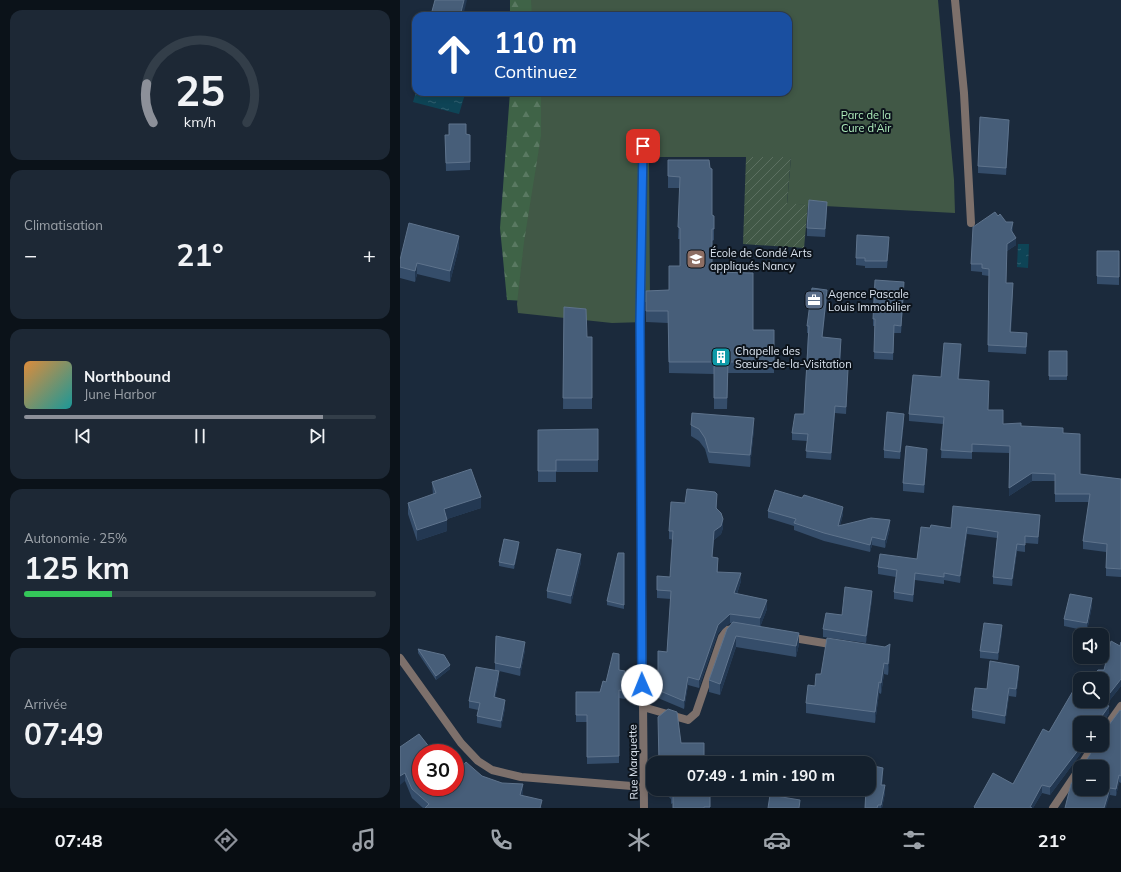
<!DOCTYPE html>
<html lang="fr">
<head>
<meta charset="utf-8">
<style>
	body { margin:0; font-family:Mulish,sans-serif; background:#1d2835; color:#f1f3f6; height:100vh; display:flex; flex-direction:column; font-size:15px; white-space:nowrap }
	* { box-sizing:border-box; margin:0 }
	p { font-size:13px; color:#9da3aa }
	.icon { flex:none; width:22px; height:22px; fill:none; stroke:currentColor; stroke-width:2; stroke-linecap:round; stroke-linejoin:round }
	.map { position:relative; flex:1; overflow:hidden }
	.side { display:flex; flex-direction:column; gap:10px; padding:10px; background:#0b1219; width:400px }
	.side>* { flex:none }
	.hud { position:absolute; left:12px; top:12px; width:380px; height:84px; border-radius:12px; box-shadow:0 2px 6px #0003,0 0 0 1px #333e49; background:#1a4fa0; color:#fff; overflow:hidden }
	.tools { position:absolute; left:673px; top:628px; display:grid; gap:8px }
	.tools a { display:grid; place-items:center; width:36px; height:36px; border-radius:8px; background:#14202d; box-shadow:0 2px 6px #0003,0 0 0 1px #333e49; font-size:20px }
	.speed { position:absolute; left:12px; top:744px; display:flex; gap:8px; font-size:20px; font-weight:700; text-align:center }
	.speed>* { display:grid; place-content:center; width:52px; height:52px; border-radius:50%; background:#14202d; box-shadow:0 2px 6px #0003,0 0 0 1px #333e49; line-height:1 }
	.speed .limit { border:6px solid #d22; background:#fff; color:#111 }
	.pin { position:absolute; display:grid; place-items:center; width:34px; height:34px; color:#fff; margin:-17px; border-radius:8px; box-shadow:0 2px 6px #0006 }
	.me { position:absolute; width:44px; margin:-22px; rotate:359deg; stroke-linejoin:round; filter:drop-shadow(0 0 3px #0008) }
	.turn { display:flex; align-items:center; gap:14px; height:84px; padding:0 16px; font-size:18px }
	.turn .icon { width:52px; height:52px; stroke-width:2.5 }
	.turn b { display:block; font-size:28px; line-height:34px }
	.big { font-size:30px; font-weight:700; line-height:1.1 }
	.side .widget { flex:1; display:flex; flex-direction:column; justify-content:center; gap:6px; min-width:0; padding:0 14px; border-radius:12px; background:#1d2835 }
	.side .dial { align-items:center; gap:0 }
	.dial svg { height:104px; overflow:visible; fill:none; stroke:#333e49; stroke-width:7; stroke-linecap:round; text-anchor:middle }
	.dial text { fill:#f1f3f6; stroke:none }
	.song { display:flex; align-items:center; gap:12px }
	.cover { width:48px; height:48px; border-radius:6px; background:linear-gradient(135deg,hsl(30 70% 55%),hsl(180 70% 35%)) }
	.played { height:4px; border-radius:2px; background:linear-gradient(90deg,#8c9099 85%,#333e49 85%) }
	.keys { display:flex; justify-content:space-around; direction:ltr }
	.heat { display:flex; justify-content:space-between; align-items:center; font-size:22px; direction:ltr }
	.charge { height:6px; border-radius:3px; background:linear-gradient(90deg,#34c759 25%,#333e49 0) }
	.trip { position:absolute; left:246px; top:756px; width:230px; height:40px; border-radius:12px; background:#14202d; box-shadow:0 2px 6px #0003,0 0 0 1px #333e49; font-weight:700; line-height:40px; text-align:center }
	.tabs { display:flex; height:64px; justify-content:space-around; align-items:center; background:#080d12; color:#9da3aa }
	.tabs .icon { width:28px; height:28px }
	.tabs .current { color:#8c9099 }
	.tabs b { font-size:18px; color:#f1f3f6 }
	main { display:flex; flex:1; min-height:0 }
	.map>svg:first-child { display:block }
	.forest { fill:url(#forest-firs) }
	.park { fill:#415846 }
	.garden { fill:url(#garden-furrows) }
	.water { fill:url(#water-ripples) }
	.lines { fill:none; stroke-linecap:round; stroke-linejoin:round }
	.lane { stroke:#7d706b; stroke-width:8 }
	.street { stroke:#7d706b; stroke-width:8 }
	.wall { fill:#354d6a }
	.shaded-wall { fill:#233852 }
	.building { fill:#475e79; stroke:#5e738c }
	.route-casing { stroke:#114b97; stroke-width:10 }
	.route { stroke:#1a73e8; stroke-width:7 }
	.labels { text-anchor:middle; dominant-baseline:central; stroke-width:4; stroke-linejoin:round; paint-order:stroke }
	.park-label { font-size:11px; fill:#aeecbb; stroke:#0c131b }
	.poi-label { font-size:11px; fill:#dce5f1; stroke:#0c131b; text-anchor:start }
	.street-label { font-size:11px; fill:#dce5f1; stroke:#0c131b }
</style>
</head>
<body>
<main>
<section class="side">
<div class="widget dial"><svg viewBox="0 0 100 80">
<path d="M14 69A42 42 0 1 1 86 69"/>
<path d="M14 69A42 42 0 0 1 9 39" stroke="#8c9099"/>
<text x="50" y="56" font-size="32" font-weight="700">25</text>
<text x="50" y="72" font-size="11">km/h</text>
</svg></div>
<div class="widget"><p>Climatisation</p>
<div class="heat"><a>−</a><b class="big">21°</b><a>+</a></div>
</div>
<div class="widget">
<div class="song"><i class="cover"></i><div><b>Northbound</b><p>June Harbor</p></div></div>
<div class="played"></div>
<div class="keys"><svg class="icon" aria-label="previous" viewBox="0 0 24 24"><path d="M18 5L8 12l10 7zM5 5v14"/></svg><svg class="icon" aria-label="pause" viewBox="0 0 24 24"><path d="M8 5v14M16 5v14"/></svg><svg class="icon" aria-label="next" viewBox="0 0 24 24"><path d="M6 5l10 7-10 7zM19 5v14"/></svg></div>
</div>
<div class="widget"><p>Autonomie · 25%</p><b class="big">125 km</b><div class="charge"></div></div>
<div class="widget"><p>Arrivée</p><b class="big">07:49</b></div>
</section>
<div class="map">
<svg width="721" height="808" viewBox="0 0 721 808">
	<defs>
		<pattern id="forest-firs" width="22" height="20" patternUnits="userSpaceOnUse"><rect width="22" height="20" fill="#3f6347"/><path d="M5 1l3.5 6h-7zM16 11l3.5 6h-7z" fill="#5a7962"/></pattern>
		<pattern id="garden-furrows" width="10" height="10" patternUnits="userSpaceOnUse"><rect width="10" height="10" fill="#415846"/><path d="M-1 1l2-2M0 10L10 0M9 11l2-2" fill="none" stroke="#5c7061"/></pattern>
		<pattern id="water-ripples" width="26" height="14" patternUnits="userSpaceOnUse"><rect width="26" height="14" fill="#0e4456"/><path d="M2 4q2-2 4 0t4 0M15 11q2-2 4 0t4 0" fill="none" stroke="#305f6f"/></pattern>
	</defs>
	<rect width="100%" height="100%" fill="#1b2a3c"/>
	<path class="forest" d="M110,0H159L184,16H110Z
		M110,92H206L159,303L107,300L100,228Z"/>
	<path class="park" d="M131,0H538L554,180L555,213L387,204L391,157H249L250,302H245V322L212,323L118,313L117,304L124,242L141,136V92H388V16H132Z"/>
	<path class="garden" d="M346,157H391L387,203L408,205L404,248L343,244Z"/>
	<path class="water" d="M16,92H58L65,94L59,114L13,102Z
		M618,244H629L628,268L617,267Z"/>
	<g class="lines">
		<path class="lane" d="M555,0L564,93L571,223
			M240,379L243,146
			M388,637L436,645
			M243,707L288,720L296,713L322,637L327,630L335,629"/>
		<path class="street" d="M240,379L244,808
			M0,658L61,743L78,761L92,770L121,777L244,787
			M702,733L721,706
			M680,767L694,745
			M653,808L680,768"/>
	</g>
	<path class="wall" d="M609,127L606,175L578,173V166Z
		M66,134L70,135V170L46,171L45,135Z
		M268,160L312,215L314,216V240L312,241V272L353,330H374V373H328L327,409H314V374L269,373L268,323L246,322V291L269,290L280,266V239H278L280,188H268Z
		M427,209L425,237L407,236V228Z
		M598,216L613,229L612,232L616,245L607,251L606,283L613,290L611,332L627,340L626,354L588,352L589,276L582,275V272L571,271V264Z
		M489,244L487,268H465V266L456,265V258Z
		M59,247L50,282L17,274L15,282L0,278V260Z
		M697,251H719V285L697,284Z
		M504,289L501,333H494L493,360L474,359L475,326H473V319Z
		M427,297L422,337L441,346L440,368L448,376L446,414L435,413L431,460L406,458L407,441L392,440V433L404,414L408,333H407V326Z
		M164,307L187,337H192V409H163Z
		M561,351L559,379L588,410L603,424L621,426L663,433L680,474L721,479V577L706,576V552L683,549V541L689,502H655V481H632L609,496V453L572,452V459L541,458L543,424L509,421V414L541,377Z
		M649,351H667V380H649Z
		M504,421L500,459L484,458V450Z
		M291,425L354,429L350,467L309,463L305,449L299,441L291,436Z
		M198,429V472H156V482H138V430Z
		M527,456L524,493L503,491V483Z
		M32,482L81,508L47,519V531L17,541L8,514V503L33,495Z
		M285,503H317V509L323,528L321,534L314,540L312,557L318,566V572L341,581L337,594L367,609L360,627L399,644L396,657L336,647L320,695L309,692V680L332,623H330L318,633L299,688L288,685L284,709L258,698V651L267,652L271,599L257,598V576L270,577L273,540L269,539V531Z
		M368,511L443,514L440,526L490,528L485,548L472,545L470,552L424,541L394,530V526L368,518Z
		M640,522L638,544L625,543V552L617,551L612,586L593,584V577L597,538L567,534L560,583L544,580V584L515,580L513,602L494,599V592L496,577L478,574V567L517,559L530,528H551Z
		M119,546L114,569L99,566V562Z
		M224,553V609L207,605V601Z
		M181,562L171,604L147,598V591Z
		M472,599L466,643L423,637V629L442,615Z
		M692,606L687,631L664,626V619Z
		M602,632L598,660L580,658V651Z
		M18,649L50,669L36,680L18,653Z
		M125,650L120,676L95,670V663Z
		M490,655L488,675L484,674L481,694L479,693L475,723L406,713V703L415,686Z
		M225,671V699L219,698V763L187,764V722H176V692H200L206,682Z
		M619,674L616,697L609,696L605,724L572,718V710L587,689Z
		M99,679L95,698L105,708L101,728L77,723V716L78,710L69,708V701Z
		M721,686L706,705L709,713L702,724L680,745H687L650,795L642,793L633,808H574V807L613,784L649,732L680,701Z
		M721,711V783L719,782L716,796L710,795L706,729Z
		M0,747L21,787L59,770L82,776L123,793L122,795L142,808H23L12,798L5,781Z
		M483,776L482,785L485,793L482,808H465L466,789H469Z
		M260,789H310V808H273V803L271,804V799Z"/>
	<path class="shaded-wall" d="M64,0H67L63,16H60Z
		M609,120V127L606,175V168Z
		M427,202V209L425,237V229Z
		M613,222V229L611,237V230Z
		M59,236V247L50,282V271Z
		M489,237V244L487,268V261Z
		M616,238V245L607,251V244Z
		M17,263V274L15,282V271Z
		M504,282V289L501,333V326Z
		M427,290V297L422,344V337Z
		M561,344V351L558,387V379Z
		M435,406V413L431,460V453Z
		M504,414V421L500,459V452Z
		M354,418V429L350,467V455Z
		M527,449V456L524,493V485Z
		M632,473V481L609,496V488Z
		M317,494V503L316,517V508Z
		M81,497V508L44,520V509Z
		M443,507V514L438,534V526Z
		M640,515V522L638,544V537Z
		M323,519V528L321,534L314,540L312,566L314,531Z
		M47,520V531L17,541V530Z
		M490,520V528L485,548V540Z
		M567,527V534L560,583V576Z
		M472,537V545L470,552V545Z
		M119,542V546L114,569V565Z
		M617,544V551L612,586V579Z
		M181,554V562L171,604V596Z
		M341,573V581L334,602V593Z
		M515,573V580L513,602V595Z
		M472,591V599L466,643V636Z
		M692,598V606L687,631V623Z
		M367,600V609L360,627V618Z
		M330,614V623L318,633L299,688V680L318,625Z
		M602,625V632L598,660V653Z
		M399,633V644L396,657V646Z
		M336,636V647L320,695V684Z
		M125,642V650L120,676V668Z
		M490,644V655L488,675V664Z
		M484,663V674L481,694V683Z
		M50,665V669L36,680V676Z
		M619,666V674L616,697V689Z
		M99,671V679L94,705V697Z
		M288,677V685L284,709V701Z
		M721,679V686L702,710V703Z
		M479,682V693L475,723V712Z
		M609,688V696L605,724V716Z
		M105,700V708L101,728V721Z
		M709,706V713L702,724L697,723Z
		M682,745H687L650,795V787Z
		M483,768V776L481,792V785Z
		M5,773V781L0,785V776Z
		M719,775V782L716,796V789Z
		M123,784V793L120,804V795Z
		M485,785V793L482,808H481V805Z
		M642,785V793L633,808H630V807Z
		M710,788V795L706,808H704Z"/>
	<path class="building" d="M35,0H64L60,16H34L31,15Z
		M260,12L307,13V16H260Z
		M580,117L609,120L606,168L578,166Z
		M49,124H66V134L70,135V162L46,163L45,135H49Z
		M268,160H309L310,168L312,169V215L314,216V229H312V272L353,273V330H374V362H328L327,398H314V362H269L268,311H246V291L269,290V266H280V228L278,227L280,177L268,176Z
		M409,200L427,202L425,229L407,228Z
		M595,212L598,216L600,214L606,222H613L611,230L616,238L607,244L606,283H613L610,332L627,333L626,347L588,345L589,269L582,268V264H571L573,227Z
		M9,223L59,236L50,271L17,263L15,271L0,267V260Z
		M457,235L489,237L487,261H465V258H456Z
		M697,251H719V277L697,276Z
		M475,280L504,282L501,326L494,325L493,353L474,352L475,319H473Z
		M412,288L427,290L422,337L441,339L439,368L448,369L446,407L435,406L431,453L406,451L408,434L392,433L395,414H404L409,326H407Z
		M164,307L186,309L187,337H192V398H163Z
		M544,343L561,344L558,379L589,381L588,410H603V424L621,423V426L663,428V433L680,434V474L721,479V569L706,568L707,544L683,541L690,494H655V474L632,473L609,488L610,446L572,444V452L541,450L544,417L509,414L513,375L541,377Z
		M649,351H667V376H649Z
		M487,412L504,414L500,452L484,450Z
		M292,413L354,418L350,455L309,452L305,438L299,429L291,425Z
		M198,429V460H156V471H138V430Z
		M506,446L527,449L524,485L503,483Z
		M71,469L81,497L44,509L47,520L17,530L8,503L36,493L32,482Z
		M287,489L315,492L317,494L316,508L321,513L323,519L321,526L314,531L312,557L318,558L317,572L341,573L334,593L367,600L360,618L330,614L318,625L299,680L288,677L284,701L258,690V651L267,652L271,591L257,590V576L270,577L273,531H269L271,502L285,503Z
		M375,490L402,498L404,495L443,507L438,526L471,518L490,520L485,540L472,537L470,545L424,533L394,523L396,519L368,511Z
		M553,506L640,515L638,537L625,536V545L617,544L612,579L593,577L598,532L567,527L560,576L544,573V577L515,573L513,595L494,592L497,570L478,567L480,554L517,559L521,527L530,528L531,525L551,528Z
		M104,539L119,542L114,565L99,562Z
		M157,549L181,554L171,596L147,591Z
		M218,553H224V605L207,601Z
		M445,587L472,591L466,636L423,629L426,613L442,615Z
		M670,594L692,598L687,623L664,619Z
		M333,622L399,633L396,646L336,636L320,684L309,680L327,629Z
		M584,623L602,625L598,653L580,651Z
		M96,636L125,642L120,668L95,663Z
		M427,638L485,647L490,644L488,664L484,663L481,683L479,682L475,712L406,703L408,685L415,686L416,674H421Z
		M711,641L720,646L721,642V679L702,703L709,706L697,723H680V745H682L650,787L642,785L630,807L632,808H575L574,807L593,773L613,784L643,729L649,732L680,679L682,677L685,679H680V701H702V679H690L698,670H704Z
		M18,649L44,655L50,665L36,676Z
		M213,653L219,654V670L225,671V692L219,690V756L187,757V715H176V692H200L203,681L206,682Z
		M590,661L619,666L616,689L609,688L605,716L572,710L575,688L587,689Z
		M76,667L99,671L94,697L105,700L101,721L77,716L80,703L69,701Z
		M268,709L277,712L281,743H304V760L310,759V763H259L258,717Z
		M720,710L721,711V776L719,775L716,789L710,788L704,808H665L671,784L680,770V789H702V767H682L696,745H702V730L706,729Z
		M19,734L34,753H21V787H55V766L59,770L66,762L82,776L102,783L123,784L120,795L142,800L140,808H25L29,804L12,789L5,773L0,776V747Z
		M469,765L483,768L481,785H485L481,805H478L477,808H465L466,789H469Z
		M271,789H310V807H304V808H273V793H271Z
		M370,795L400,800L399,808H368Z"/>
	<g class="lines">
		<g class="route-casing">
			<path id="route" d="M242,685L240,322L243,146"/>
		</g>
		<use href="#route" class="route"/>
	</g>
	<defs>
		<g id="university-square" transform="scale(1)"><rect x="-9" y="-9" width="18" height="18" rx="4" fill="#8d6e63" stroke="#0c131b"/><path d="M0-5L7-2L0 1L-7-2ZM-4 1L0 2.5L4 1V4Q0 6-4 4Z" fill="#fff"/></g>
		<g id="office-square" transform="scale(1)"><rect x="-9" y="-9" width="18" height="18" rx="4" fill="#5c6f8a" stroke="#0c131b"/><path d="M-6-3h4V-5.5h4V-3h4V5H-6ZM-1-4.5V-3h2v-1.5ZM-6 0V1H6V0Z" fill="#fff"/></g>
		<g id="building-square" transform="scale(1)"><rect x="-9" y="-9" width="18" height="18" rx="4" fill="#0f9aa8" stroke="#0c131b"/><path d="M-4-6H4V6H1V3H-1V6H-4ZM-2.5-4.3h1.7v1.8h-1.7ZM.8-4.3h1.7v1.8H.8ZM-2.5-1h1.7V.8h-1.7ZM.8-1h1.7V.8H.8Z" fill="#fff"/></g>
	</defs>
	<g fill-rule="evenodd">
		<use href="#university-square" x="296" y="259"/>
		<use href="#office-square" x="414" y="300"/>
		<use href="#building-square" x="321" y="357"/>
	</g>
	<g class="labels">
		<g class="park-label">
			<text x="466" y="115">Parc de la<tspan x="466" dy="13">Cure d'Air</tspan></text>
		</g>
		<g class="poi-label">
			<text x="310" y="253">École de Condé Arts<tspan x="310" dy="13">appliqués Nancy</tspan></text>
			<text x="428" y="294">Agence Pascale<tspan x="428" dy="13">Louis Immobilier</tspan></text>
			<text x="335" y="351">Chapelle des<tspan x="335" dy="13">Sœurs-de-la-Visitation</tspan></text>
		</g>
		<g class="street-label">
			<text transform="translate(233 762) rotate(-91)">Rue Marquette</text>
		</g>
	</g>
</svg>
<div class="tools">
<a><svg class="icon" aria-label="sound" viewBox="0 0 24 24"><path d="M4 9h4l5-4v14l-5-4H4zM17 9q2 3 0 6"/></svg></a>
<a><svg class="icon" aria-label="search" viewBox="0 0 24 24"><circle cx="10" cy="10" r="6"/><path d="M15 15l6 6"/></svg></a>
<a>+</a>
<a>−</a>
</div>
<div class="speed"><div class="limit">30</div></div>
<div class="pin" style="left:243px;top:146px;background:#d93025"><svg class="icon" aria-label="arrive" viewBox="0 0 24 24"><path d="M6 21V4h12l-3 4 3 4H6"/></svg></div>
<svg class="me" style="left:242px;top:685px" viewBox="-20 -20 40 40"><circle r="19" fill="#fff"/><path d="M0-13L10 11 0 6-10 11z" fill="#1a73e8"/></svg>
<div class="trip">07:49 · 1 min · 190 m</div>
<div class="hud">
<div class="turn"><svg class="icon" aria-label="ahead" viewBox="0 0 24 24"><path d="M12 20V5M6 11l6-6 6 6"/></svg><div><b>110 m</b>Continuez</div></div>
</div>
</div>
</main>
<nav class="tabs">
<b>07:48</b>
<svg class="icon current" aria-label="directions" viewBox="0 0 24 24"><path d="M12 3l9 9-9 9-9-9zM9 14v-3h6M13 9l2 2-2 2"/></svg>
<svg class="icon" aria-label="music" viewBox="0 0 24 24"><path d="M9 18V5l10-2v13"/><circle cx="6" cy="18" r="3"/><circle cx="16" cy="16" r="3"/></svg>
<svg class="icon" aria-label="phone" viewBox="0 0 24 24"><path d="M5 4h4l2 5-3 2q2 4 5 5l2-3 5 2v4C11 20 4 13 5 4z"/></svg>
<svg class="icon" aria-label="climate" viewBox="0 0 24 24"><path d="M12 3v18M4 7l16 10M4 17L20 7"/></svg>
<svg class="icon" aria-label="car" viewBox="0 0 24 24"><path d="M5 17H2v-5l4-1 3-4h7l3 4 3 1v5h-3M9 17h6M6 11h13"/><circle cx="7" cy="17" r="2"/><circle cx="17" cy="17" r="2"/></svg>
<svg class="icon" aria-label="filters" viewBox="0 0 24 24"><path d="M4 7h16M4 17h16"/><circle cx="9" cy="7" r="2"/><circle cx="15" cy="17" r="2"/></svg>
<b>21°</b>
</nav>
</body>
</html>
